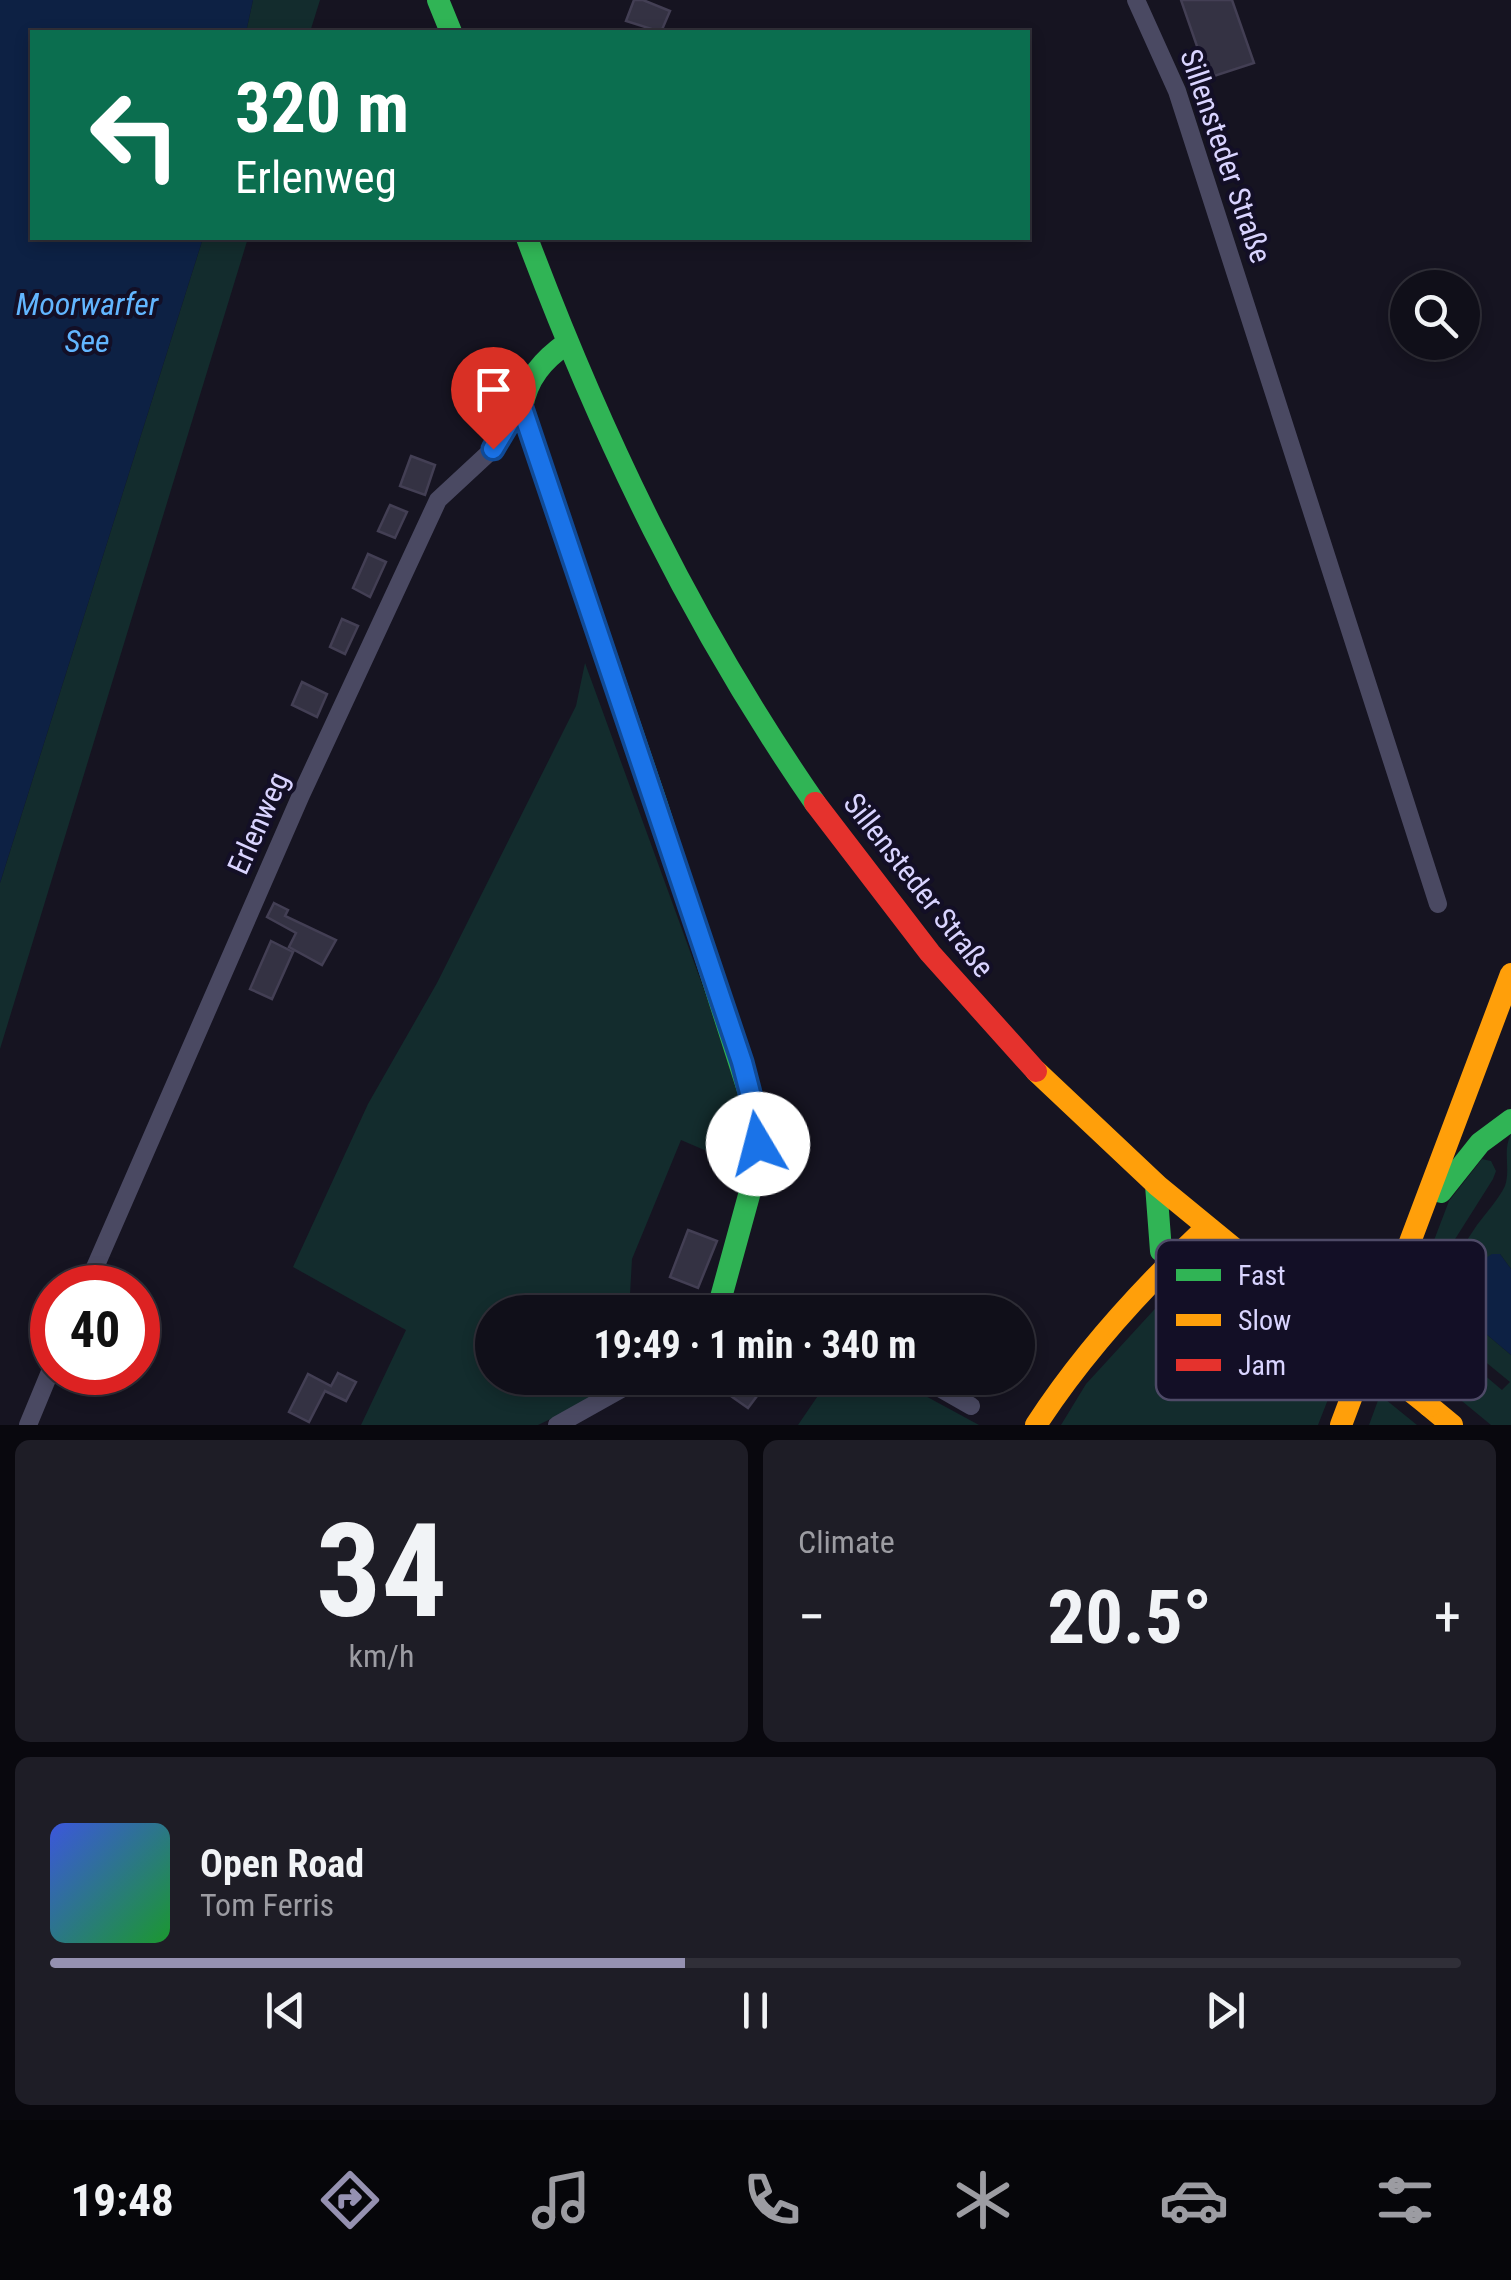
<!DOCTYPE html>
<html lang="en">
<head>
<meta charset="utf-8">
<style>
	body { margin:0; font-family:"Roboto Condensed",sans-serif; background:#1e1d26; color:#f1f3f6; height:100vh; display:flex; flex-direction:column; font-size:38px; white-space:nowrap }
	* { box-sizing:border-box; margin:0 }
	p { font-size:32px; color:#9c9ca2 }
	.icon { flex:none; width:55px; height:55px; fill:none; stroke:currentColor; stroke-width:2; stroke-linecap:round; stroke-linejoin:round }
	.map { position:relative; height:1425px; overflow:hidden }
	.side { display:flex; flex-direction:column; gap:15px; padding:15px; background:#09080e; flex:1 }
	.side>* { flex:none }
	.banner { position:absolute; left:30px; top:30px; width:1000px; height:210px; border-radius:0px; box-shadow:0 5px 15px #0003,0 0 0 2px #302f38; background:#0b6e4f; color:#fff; overflow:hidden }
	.controls { position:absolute; left:1390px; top:270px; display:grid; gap:20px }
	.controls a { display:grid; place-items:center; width:90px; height:90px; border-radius:50%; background:#100f19; box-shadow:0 5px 15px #0003,0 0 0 2px #302f38; font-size:50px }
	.speed { position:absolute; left:30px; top:1265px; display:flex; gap:20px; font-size:50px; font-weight:700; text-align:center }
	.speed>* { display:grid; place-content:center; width:130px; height:130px; border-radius:50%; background:#100f19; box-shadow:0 5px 15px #0003,0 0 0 2px #302f38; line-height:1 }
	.speed .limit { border:15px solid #d22; background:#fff; color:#111 }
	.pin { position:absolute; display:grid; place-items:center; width:85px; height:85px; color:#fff; margin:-102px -42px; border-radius:50% 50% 50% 0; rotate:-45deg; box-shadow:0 0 10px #0007 }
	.pin .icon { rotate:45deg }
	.me { position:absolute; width:110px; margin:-55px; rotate:352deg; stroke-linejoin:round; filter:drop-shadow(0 0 8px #0008) }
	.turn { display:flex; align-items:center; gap:35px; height:210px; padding:0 40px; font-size:45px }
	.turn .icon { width:130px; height:130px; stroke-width:2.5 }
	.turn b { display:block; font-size:70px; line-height:85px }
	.big { font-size:75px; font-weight:700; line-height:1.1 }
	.side .widget { flex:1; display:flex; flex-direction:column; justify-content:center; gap:15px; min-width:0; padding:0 35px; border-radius:15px; background:#1e1d26 }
	.side .dial { align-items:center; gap:0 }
	.dial b { font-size:130px; line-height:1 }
	.song { display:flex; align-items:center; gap:30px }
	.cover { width:120px; height:120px; border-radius:15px; background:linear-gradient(135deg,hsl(230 70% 55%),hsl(130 70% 35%)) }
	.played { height:10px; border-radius:5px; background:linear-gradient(90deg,#9591b1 45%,#302f38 45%) }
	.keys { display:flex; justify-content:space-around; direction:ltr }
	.heat { display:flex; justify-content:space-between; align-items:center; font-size:55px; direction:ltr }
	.side .tiles { flex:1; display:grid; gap:15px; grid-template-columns:1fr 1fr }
	.widget:last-child { grid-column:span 2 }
	.trip { position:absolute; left:475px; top:1295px; width:560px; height:100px; border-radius:50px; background:#100f19; box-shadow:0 5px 15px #0003,0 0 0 2px #302f38; font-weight:700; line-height:100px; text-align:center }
	.tabs { display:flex; height:160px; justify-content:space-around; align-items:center; background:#06060a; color:#9c9ca2 }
	.tabs .icon { width:70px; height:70px }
	.tabs .selected { color:#9591b1 }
	.tabs b { font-size:45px; color:#f1f3f6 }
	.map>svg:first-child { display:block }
	.green { fill:#132c2d }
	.water { fill:#0d2144 }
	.building { fill:#343243; stroke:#433f54; stroke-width:2.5 }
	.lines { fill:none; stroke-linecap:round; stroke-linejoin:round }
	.street { stroke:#4a4962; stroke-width:18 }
	.fast { stroke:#30b455; stroke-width:22 }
	.slow { stroke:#ff9f0a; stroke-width:22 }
	.jam { stroke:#e5322d; stroke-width:22 }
	.slow-bridge { stroke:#ff9f0a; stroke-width:22 }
	.route-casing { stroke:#114b97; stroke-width:25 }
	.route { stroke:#1a73e8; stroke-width:18 }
	.labels { text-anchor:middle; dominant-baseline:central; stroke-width:8; stroke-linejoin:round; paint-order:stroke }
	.street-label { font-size:30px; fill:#d9d4ff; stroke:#130f26 }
	.water-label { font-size:32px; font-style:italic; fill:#62b6ff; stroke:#130f26 }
	.key { fill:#130f26; stroke:#4e4a67; stroke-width:2.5 }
	.key-label { font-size:28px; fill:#d9d4ff }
</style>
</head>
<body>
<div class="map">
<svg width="1511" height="1425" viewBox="0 0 1511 1425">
	<rect width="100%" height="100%" fill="#161421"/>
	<path class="green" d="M253,0H320L310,32H246Z
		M203,238H248L0,1049V883Z
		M585,663L734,1072L749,1146L744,1167L681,1140L632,1259L629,1312H492V1378H618L586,1402L538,1425H361L406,1330L293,1267L368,1104L437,983L576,706Z
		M1511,1134V1269L1500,1254L1465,1316L1511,1355V1425H1491L1394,1345L1449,1201L1482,1159L1491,1161L1496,1171L1493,1179L1440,1263L1404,1341L1416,1350L1429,1338L1444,1341L1502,1390L1510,1382L1444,1328L1434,1309C1443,1280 1460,1250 1477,1225C1486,1213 1498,1200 1505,1186C1511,1168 1502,1151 1511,1134Z
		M1208,1266L1224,1273L1341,1366L1318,1425H1061L1086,1384L1186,1275L1196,1267Z
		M830,1378H870L909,1387L979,1425H798Z
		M1380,1395L1417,1425H1369Z"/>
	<path class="water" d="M0,0H253L246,32H32V238H203L0,883Z
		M1492,1254H1500L1511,1269V1355L1465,1316L1460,1290L1478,1263Z"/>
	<path class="building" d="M634,0H643L670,11L661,32L626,21Z
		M1181,0H1232L1254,63L1208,78Z
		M411,456L435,465L425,495L400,486Z
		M390,505L407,512L395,538L378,531Z
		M368,554L386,562L370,597L353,588Z
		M342,619L358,626L345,654L330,647Z
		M302,682L327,694L317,717L292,705Z
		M274,903L288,910L285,916L336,940L322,965L289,947L296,933L267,917Z
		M271,941L293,952L272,999L250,989Z
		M688,1230L717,1241L698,1288L670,1277Z
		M338,1373L356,1382L346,1401L325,1391L309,1422L289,1412L308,1374L331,1386Z
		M725,1378H749L763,1388L748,1408L718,1387Z"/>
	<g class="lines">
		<path class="street" d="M1136,0L1177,91L1438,904
			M86,1288L301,795L438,500L493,449L515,412L522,408
			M922,1378L971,1406
			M28,1425L52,1367
			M557,1425L641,1378"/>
		<path class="fast" d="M438,0L451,32
			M527,238C603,440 692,625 815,803
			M567,343C543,360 527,378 522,408L657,805L755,1112L751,1188L717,1312
			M1156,1185L1161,1251
			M1441,1192L1480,1143L1511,1120"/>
		<path class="slow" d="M1036,1071L1158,1186L1313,1313
			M1429,1406L1452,1425
			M1036,1425C1084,1351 1142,1288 1206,1228
			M1341,1425L1511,974"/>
		<path class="jam" d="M815,803L930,953L1036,1071"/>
		<path class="slow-bridge" d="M1313,1313L1429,1406"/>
	</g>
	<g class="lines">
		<g class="route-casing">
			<path id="route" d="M493,449L515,412L522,408L742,1062L755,1112L758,1144"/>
		</g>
		<use href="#route" class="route"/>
	</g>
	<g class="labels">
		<g class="street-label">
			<text transform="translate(1226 156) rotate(71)">Sillensteder Straße</text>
			<text transform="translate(258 823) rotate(-66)">Erlenweg</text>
			<text transform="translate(919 885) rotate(52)">Sillensteder Straße</text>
		</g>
		<g class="water-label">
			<text x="87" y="304">Moorwarfer<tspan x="87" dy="37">See</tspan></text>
		</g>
	</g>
	<rect x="1156" y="1240" width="330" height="160" rx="15" class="key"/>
	<rect x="1176" y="1269" width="45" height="12" fill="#30b455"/>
	<rect x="1176" y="1314" width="45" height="12" fill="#ff9f0a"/>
	<rect x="1176" y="1359" width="45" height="12" fill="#e5322d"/>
	<g class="key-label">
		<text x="1238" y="1285">Fast</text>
		<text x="1238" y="1330">Slow</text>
		<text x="1238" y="1375">Jam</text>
	</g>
</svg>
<div class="controls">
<a><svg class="icon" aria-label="search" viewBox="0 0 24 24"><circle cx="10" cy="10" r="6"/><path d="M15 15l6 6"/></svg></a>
</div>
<div class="speed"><div class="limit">40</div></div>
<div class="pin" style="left:493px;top:449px;background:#d93025"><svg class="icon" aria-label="arrive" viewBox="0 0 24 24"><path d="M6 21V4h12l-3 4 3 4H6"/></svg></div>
<svg class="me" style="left:758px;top:1144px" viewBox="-20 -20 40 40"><circle r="19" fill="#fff"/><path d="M0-13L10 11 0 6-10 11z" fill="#1a73e8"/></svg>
<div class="trip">19:49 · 1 min · 340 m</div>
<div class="banner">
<div class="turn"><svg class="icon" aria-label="left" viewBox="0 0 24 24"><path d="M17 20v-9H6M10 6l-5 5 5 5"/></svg><div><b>320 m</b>Erlenweg</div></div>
</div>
</div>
<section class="side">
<div class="tiles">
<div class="widget dial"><b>34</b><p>km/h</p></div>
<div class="widget"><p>Climate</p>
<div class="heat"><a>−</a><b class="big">20.5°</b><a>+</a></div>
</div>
<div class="widget">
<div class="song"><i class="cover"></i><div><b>Open Road</b><p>Tom Ferris</p></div></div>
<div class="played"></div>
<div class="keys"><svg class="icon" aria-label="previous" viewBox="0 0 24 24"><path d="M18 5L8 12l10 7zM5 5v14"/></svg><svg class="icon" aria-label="pause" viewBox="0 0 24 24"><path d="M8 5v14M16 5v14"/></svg><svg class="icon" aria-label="next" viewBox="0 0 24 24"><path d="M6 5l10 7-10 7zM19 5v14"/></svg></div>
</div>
</div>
</section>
<nav class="tabs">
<b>19:48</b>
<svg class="icon selected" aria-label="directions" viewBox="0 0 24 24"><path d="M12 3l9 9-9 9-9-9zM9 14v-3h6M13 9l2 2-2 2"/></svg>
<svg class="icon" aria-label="music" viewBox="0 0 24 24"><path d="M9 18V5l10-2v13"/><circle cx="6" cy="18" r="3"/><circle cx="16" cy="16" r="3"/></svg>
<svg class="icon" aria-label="phone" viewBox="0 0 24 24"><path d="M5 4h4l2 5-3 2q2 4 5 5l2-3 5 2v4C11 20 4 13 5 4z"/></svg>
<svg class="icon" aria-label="climate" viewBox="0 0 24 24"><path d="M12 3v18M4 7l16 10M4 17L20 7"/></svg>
<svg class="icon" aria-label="car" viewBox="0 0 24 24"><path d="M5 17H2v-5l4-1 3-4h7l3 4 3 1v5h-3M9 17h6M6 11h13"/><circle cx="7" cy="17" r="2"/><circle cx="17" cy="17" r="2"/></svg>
<svg class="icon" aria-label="filters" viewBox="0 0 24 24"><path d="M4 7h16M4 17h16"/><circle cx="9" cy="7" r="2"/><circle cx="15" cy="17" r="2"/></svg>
</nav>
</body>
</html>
